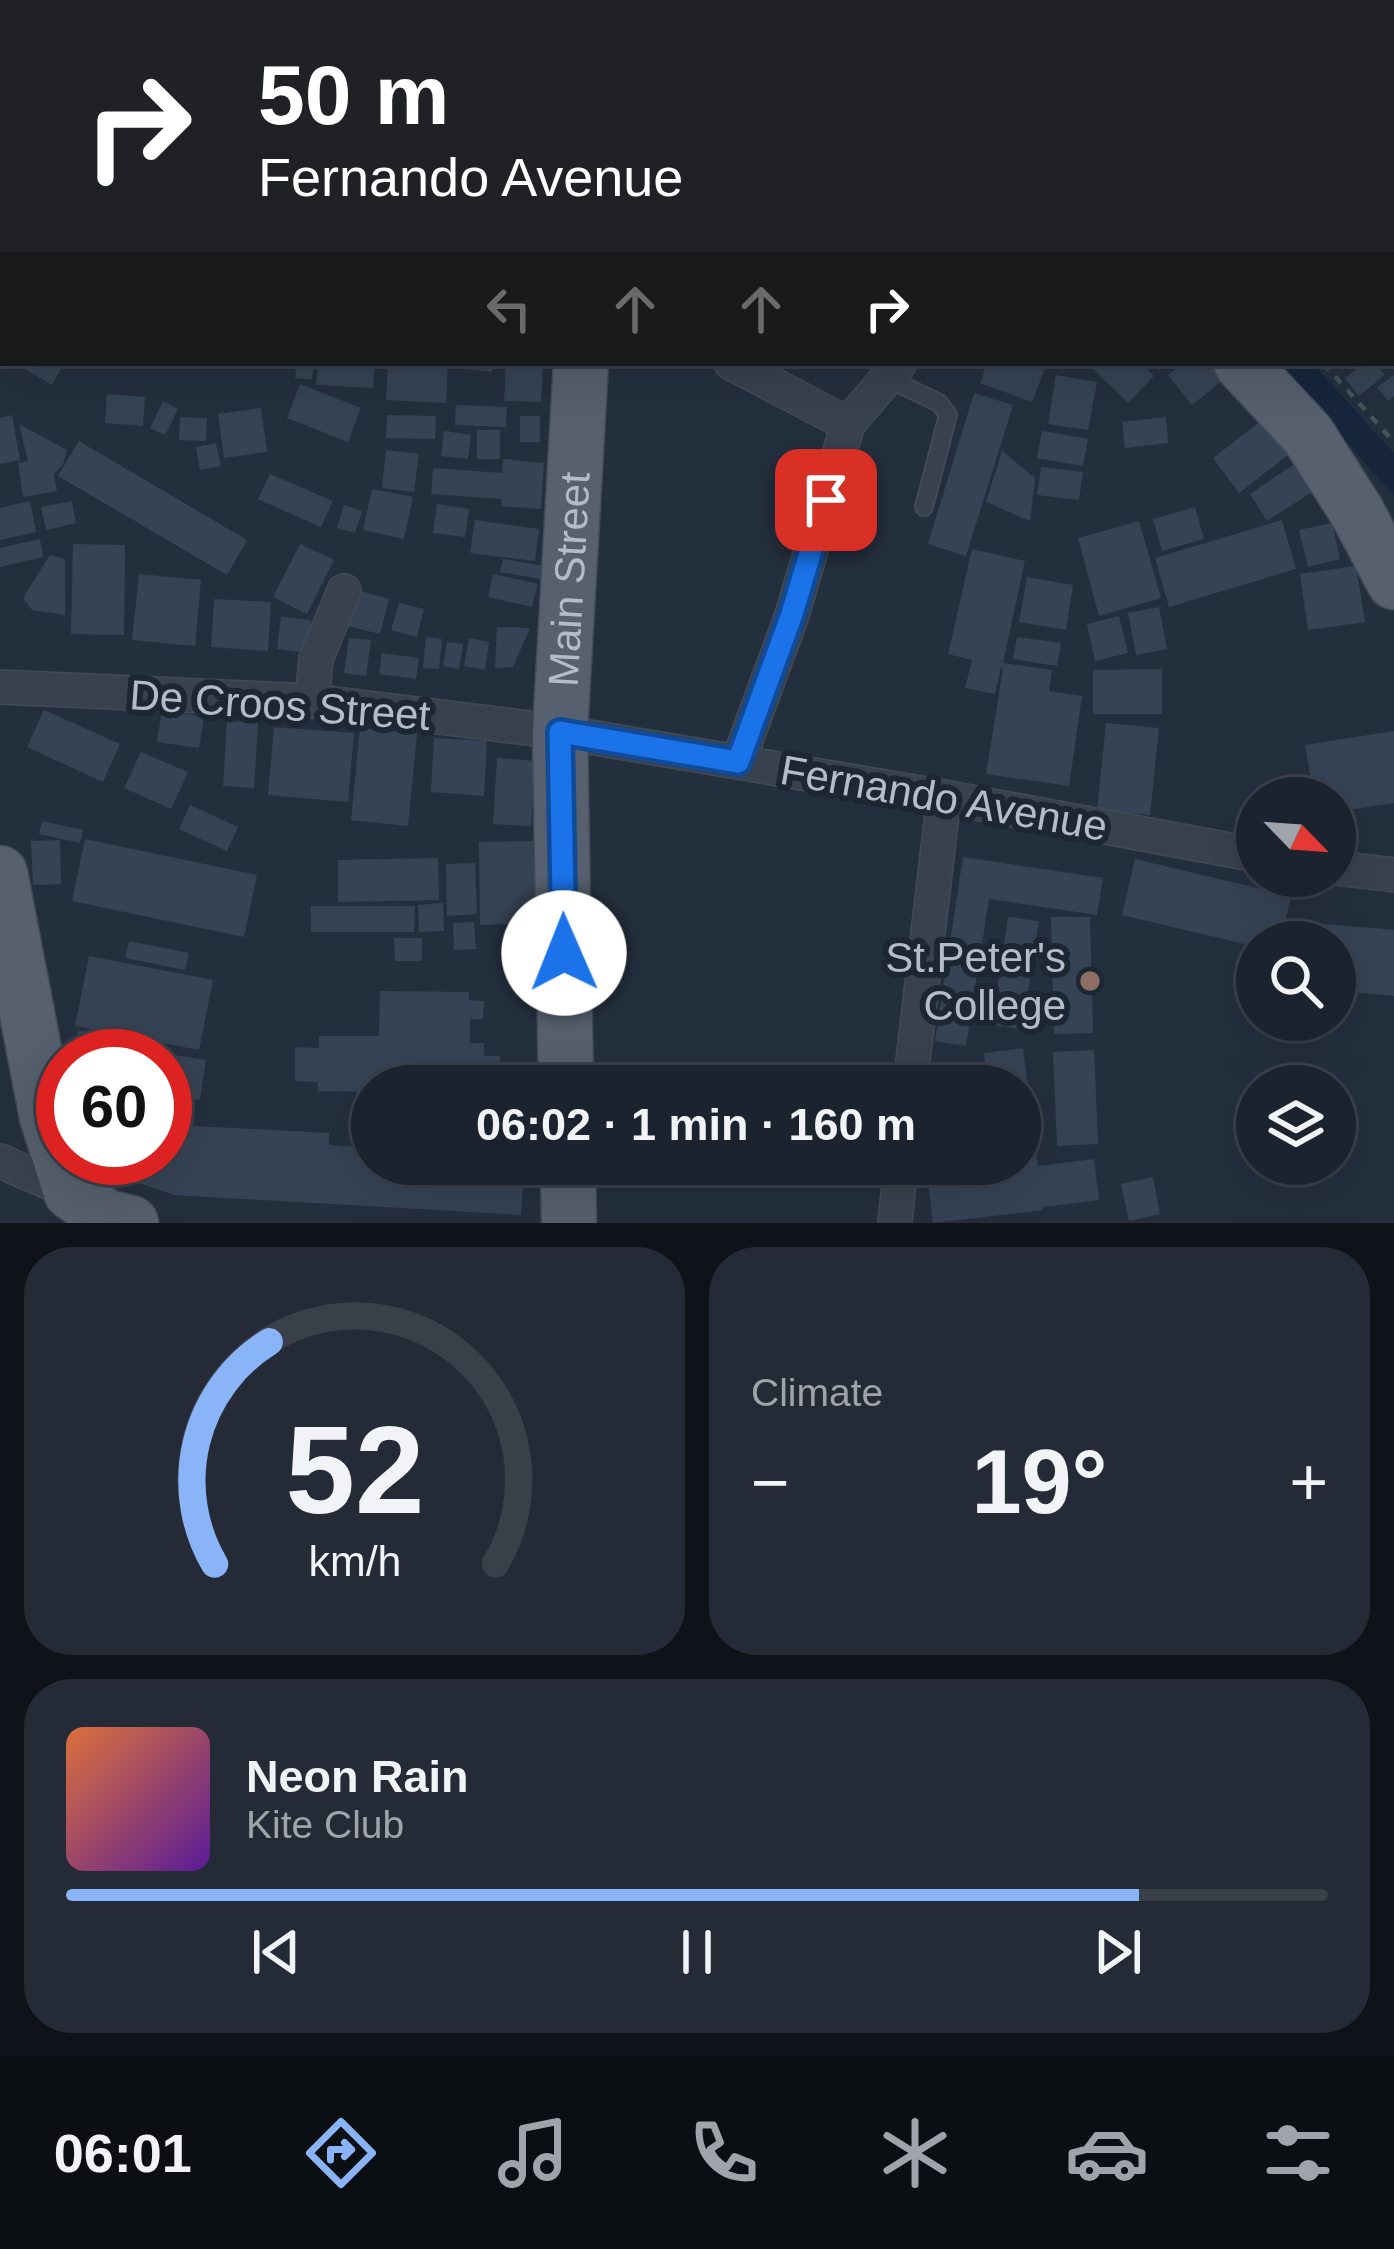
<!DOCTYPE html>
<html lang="en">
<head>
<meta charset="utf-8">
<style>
	body { margin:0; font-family:Arial,sans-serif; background:#242b36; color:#f1f3f6; height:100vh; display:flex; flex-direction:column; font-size:45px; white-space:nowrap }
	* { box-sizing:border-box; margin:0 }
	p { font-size:39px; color:#a0a4aa }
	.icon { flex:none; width:66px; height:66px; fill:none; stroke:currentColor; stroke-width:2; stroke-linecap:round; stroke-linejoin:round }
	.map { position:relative; height:1223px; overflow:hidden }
	.drawer { display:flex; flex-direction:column; gap:24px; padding:24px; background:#0f1319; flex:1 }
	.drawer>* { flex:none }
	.hud { position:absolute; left:0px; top:0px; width:1395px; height:366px; box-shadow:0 12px 48px #0002,0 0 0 3px #39404a; background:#202124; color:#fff; overflow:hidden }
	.needle { width:78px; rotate:115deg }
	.buttons { position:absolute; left:1236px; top:777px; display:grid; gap:24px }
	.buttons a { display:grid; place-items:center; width:120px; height:120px; border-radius:50%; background:#1b232e; box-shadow:0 12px 48px #0002,0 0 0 3px #39404a; font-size:60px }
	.speed { position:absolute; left:36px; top:1029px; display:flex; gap:24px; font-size:60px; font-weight:700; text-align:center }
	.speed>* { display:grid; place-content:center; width:156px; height:156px; border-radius:50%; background:#1b232e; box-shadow:0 12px 48px #0002,0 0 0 3px #39404a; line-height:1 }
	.speed .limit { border:18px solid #d22; background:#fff; color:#111 }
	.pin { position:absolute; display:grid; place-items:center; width:102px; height:102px; color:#fff; margin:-51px; border-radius:24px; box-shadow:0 6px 18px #0006 }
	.me { position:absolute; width:132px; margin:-66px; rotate:359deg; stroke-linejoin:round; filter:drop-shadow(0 0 9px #0008) }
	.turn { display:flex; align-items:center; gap:42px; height:252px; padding:0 60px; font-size:54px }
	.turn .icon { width:156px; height:156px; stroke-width:2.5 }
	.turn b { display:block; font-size:84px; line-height:102px }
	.lanes { display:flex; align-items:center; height:114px; padding:0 60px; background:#0003; justify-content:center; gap:60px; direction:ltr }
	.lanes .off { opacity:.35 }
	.big { font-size:90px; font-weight:700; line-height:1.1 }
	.drawer .tile { flex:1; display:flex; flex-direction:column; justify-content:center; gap:18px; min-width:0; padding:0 42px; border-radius:48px; background:#242b36 }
	.drawer .dial { align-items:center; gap:0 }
	.dial svg { height:312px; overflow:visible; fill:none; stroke:#39404a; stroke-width:7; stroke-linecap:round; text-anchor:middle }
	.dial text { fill:#f1f3f6; stroke:none }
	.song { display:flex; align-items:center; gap:36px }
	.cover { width:144px; height:144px; border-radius:18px; background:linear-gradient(135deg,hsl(20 70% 55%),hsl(270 70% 35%)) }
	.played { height:12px; border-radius:6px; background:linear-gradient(90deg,#8ab4f8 85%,#39404a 85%) }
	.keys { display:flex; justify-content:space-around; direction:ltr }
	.heat { display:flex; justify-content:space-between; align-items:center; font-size:66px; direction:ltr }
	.drawer .tiles { flex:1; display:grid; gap:24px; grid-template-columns:1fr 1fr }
	.tile:last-child { grid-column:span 2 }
	.trip { position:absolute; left:351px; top:1065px; width:690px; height:120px; border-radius:60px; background:#1b232e; box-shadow:0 12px 48px #0002,0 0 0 3px #39404a; font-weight:700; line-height:120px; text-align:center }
	.menu { display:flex; height:192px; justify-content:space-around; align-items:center; background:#0b0e12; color:#a0a4aa }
	.menu .icon { width:84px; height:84px }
	.menu .current { color:#8ab4f8 }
	.menu b { font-size:54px; color:#f1f3f6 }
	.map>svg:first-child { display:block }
	.water { fill:#17263c }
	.building { fill:#364354 }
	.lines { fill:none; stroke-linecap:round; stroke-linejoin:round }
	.service-casing { stroke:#414a57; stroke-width:20 }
	.minor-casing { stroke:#414a57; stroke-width:36 }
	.secondary-casing { stroke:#414a57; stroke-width:51 }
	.primary-casing { stroke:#414a57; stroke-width:57 }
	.path { stroke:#3f5557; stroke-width:4.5; stroke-dasharray:9 9; stroke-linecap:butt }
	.service { stroke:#38414e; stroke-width:16 }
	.minor { stroke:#38414e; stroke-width:33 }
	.secondary { stroke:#465061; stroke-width:48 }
	.primary { stroke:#56606e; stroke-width:54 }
	.route-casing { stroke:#114b97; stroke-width:30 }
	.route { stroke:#1a73e8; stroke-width:21 }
	.education-dot { fill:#8d6e63; stroke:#1d2633; stroke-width:4.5 }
	.labels { text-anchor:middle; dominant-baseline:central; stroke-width:12; stroke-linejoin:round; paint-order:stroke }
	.street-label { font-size:42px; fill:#b4bcc9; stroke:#1d2633 }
	.poi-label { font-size:42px; fill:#b4bcc9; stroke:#1d2633; text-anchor:end }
</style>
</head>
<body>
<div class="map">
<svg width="1394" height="1223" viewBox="0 0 1394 1223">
	<rect width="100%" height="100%" fill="#242f3e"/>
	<path class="water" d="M1277,363H1312L1394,453V496Z"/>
	<path class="building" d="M14,363H58L63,366L52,385Z
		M297,363H314L312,380L295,378Z
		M318,363H375L373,388L316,385Z
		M388,363H448L446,403L386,400Z
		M459,363H493L492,372L458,368Z
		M506,363H543L541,402L504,401Z
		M987,363H1047L1032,402L980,383Z
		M1087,363H1141L1154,376L1128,403Z
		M1183,363H1224L1232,373L1192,405L1168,375Z
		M1364,363H1375L1385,375L1359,396L1345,378Z
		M1056,375L1097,382L1088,430L1048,424Z
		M1394,375V396L1388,401L1377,387Z
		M300,384L361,408L348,442L287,418Z
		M974,393L1013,405L966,556L928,544Z
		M107,394L145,397L143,426L105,423Z
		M163,401L178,409L165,435L150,428Z
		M456,405L507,407L506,427L455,425Z
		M261,408L267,452L224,458L218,414Z
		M1275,410L1302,444L1239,493L1213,458Z
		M12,415L20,460L0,464V418Z
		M387,415L436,416L435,439L386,438Z
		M520,416H540V442H520Z
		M180,417L207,418L206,441L179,440Z
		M1166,417L1168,443L1125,448L1122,422Z
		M19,424L67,450L63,464L54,474L57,491L23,497L18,463L28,461Z
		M477,430H500V459H477Z
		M444,431L471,435L468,459L441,456Z
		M1042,431L1088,439L1083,466L1037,458Z
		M79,441L247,540L227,575L58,476Z
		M216,443L221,466L200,470L196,447Z
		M386,450L419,454L414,492L382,488Z
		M1002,451L1035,478L1030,521L986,502Z
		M1308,455L1326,483L1267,521L1250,494Z
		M503,459L544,463L541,509L501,506L502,499L431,494L433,468L502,473Z
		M1041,467L1083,472L1079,500L1037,495Z
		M270,474L333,501L321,527L258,499Z
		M372,489L413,497L404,539L363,530Z
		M30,501L36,532L0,540V508Z
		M72,501L76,523L46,530L41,507Z
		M437,504L469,509L465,537L433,533Z
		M344,505L362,511L355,533L337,528Z
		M1195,507L1204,539L1162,551L1153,519Z
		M475,520L539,529L535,561L470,553Z
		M1282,520L1296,569L1169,607L1155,558Z
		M1139,521L1161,598L1099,616L1078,538Z
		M1332,523L1340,559L1308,567L1299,530Z
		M40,539L43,557L0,567V548Z
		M73,544L125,545L124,635L71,634Z
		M300,544L334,560L307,614L273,597Z
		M972,549L1025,561L1003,663L1052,670L1049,691L1082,696L1069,786L986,774L1003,669L1001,668L995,694L965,688L972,660L948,654Z
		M50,555L65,559V615L32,610L23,598Z
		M503,559L544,566L541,579L500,572Z
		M1356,566L1365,622L1308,630L1300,574Z
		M139,574L201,580L195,646L132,640Z
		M493,574L538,584L532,607L488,597Z
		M1027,577L1073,585L1066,630L1019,622Z
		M353,589L389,599L380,634L343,625Z
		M214,599L271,602L268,651L211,647Z
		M399,603L424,609L417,637L391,630Z
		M1159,607L1167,649L1136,655L1128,613Z
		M1119,616L1128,653L1095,661L1087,624Z
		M281,617L311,620L308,653L277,649Z
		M497,627L530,628L513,667L495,668Z
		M426,637L442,639L439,669L423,668Z
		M1017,637L1061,643L1057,666L1013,659Z
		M349,638L371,640L366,676L344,673Z
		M469,638L489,642L485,670L464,666Z
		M447,642L463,644L459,669L443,666Z
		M382,653L419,658L416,679L379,674Z
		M1162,669V714H1093V670Z
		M44,710L120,744L103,782L27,747Z
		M162,710L204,717L199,748L157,742Z
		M227,721L258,723L254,788L223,786Z
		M1106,723L1159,728L1150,815L1097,810Z
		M274,727L354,733L348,802L268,795Z
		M360,728L417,734L408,826L351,820Z
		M1394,731V803L1335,812V798H1314L1305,745Z
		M434,738L487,741L484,796L431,792Z
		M141,752L188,772L171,809L124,788Z
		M497,758L535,761L531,826L493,824Z
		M190,805L238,827L227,851L179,829Z
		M42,821L83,830L80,843L39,834Z
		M85,839L257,875L244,937L72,901Z
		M60,840L61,884L33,885L31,841Z
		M535,841L536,923L480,925L479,842Z
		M963,857L1103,878L1097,915L989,899L966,1046L935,1041Z
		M438,858L439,900L338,902V860Z
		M1135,859L1291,896L1280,942H1257V947L1122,915Z
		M475,863L477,914L447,916L446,864Z
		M443,903L444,931L419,932L418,905Z
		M311,906H415L414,932H311Z
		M1008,917L1039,921L1022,1029L992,1025Z
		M1051,917H1090L1093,1033L1054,1034Z
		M474,922L476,949L454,950L453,923Z
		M1304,922L1394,930V996L1335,991V942H1302Z
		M394,938H422V961H395Z
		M129,941L189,953L185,970L125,958Z
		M89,956L213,980L199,1050L75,1026Z
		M380,991L469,992V1000L484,1001L483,1019H470V1043H484V1056H500V1085L418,1086V1074L400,1075L399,1086H372V1092L318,1091V1082L295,1081V1047L319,1048V1036H379Z
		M78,1030L169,1051L168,1056H72Z
		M1023,1048L1038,1166L1094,1159L1099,1200L1043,1207V1210L933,1223L928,1182L999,1173L998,1164H1020V1086H988L984,1053Z
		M1094,1050L1098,1144L1057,1146L1053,1052Z
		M175,1055L206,1060L200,1100L168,1095Z
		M981,1069L982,1086H943L942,1071Z
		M165,1109L177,1110L195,1126L329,1133V1145L372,1148V1164H524L521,1215L174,1195L116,1175L110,1158H165Z
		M1153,1177L1160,1214L1129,1221L1121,1184Z"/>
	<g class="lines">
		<g class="service-casing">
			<path id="service" d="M887,378L939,403L948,415L924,507"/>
		</g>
		<g class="minor-casing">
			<path id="minor" d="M464,0L466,3
				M734,0L737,3
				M1339,0L1342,3
				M1392,58L1394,60
				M731,363L848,424
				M0,687L312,701L560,732L944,797L1257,855
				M312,701L316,659L344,591
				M738,762L792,615L848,424L900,363
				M1335,868L1394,875
				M910,1086L944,797
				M0,1161L71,1192
				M895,1223L901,1164"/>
		</g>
		<g class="secondary-casing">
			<path id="secondary" d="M0,242H3"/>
		</g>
		<g class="primary-casing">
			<g id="primary">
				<path d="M942,3L946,0"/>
				<path d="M1241,363L1308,435L1357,512L1394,582"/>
				<path d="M0,873L47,1117L71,1192L106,1217L131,1223"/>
				<path id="s1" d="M566,1086L560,732L581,363"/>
				<path d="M568,1164L569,1223"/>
			</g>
		</g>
		<path class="path" d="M997,0L1000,3
			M1323,363L1394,442"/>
		<use href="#service" class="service"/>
		<use href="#minor" class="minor"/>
		<use href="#secondary" class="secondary"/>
		<use href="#primary" class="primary"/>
	</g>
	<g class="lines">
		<g class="route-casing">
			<path id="route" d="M564,953L560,732L738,762L792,614L826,500"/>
		</g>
		<use href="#route" class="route"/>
	</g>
	<circle class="education-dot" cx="1090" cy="981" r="12"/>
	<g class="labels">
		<g class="street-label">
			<text stroke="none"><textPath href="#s1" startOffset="507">Main Street</textPath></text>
			<text transform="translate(280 705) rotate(4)">De Croos Street</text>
			<text transform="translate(944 798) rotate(10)">Fernando Avenue</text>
		</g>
		<g class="poi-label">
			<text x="1066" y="957">St.Peter's<tspan x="1066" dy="48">College</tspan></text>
		</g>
	</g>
</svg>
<div class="buttons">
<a><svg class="needle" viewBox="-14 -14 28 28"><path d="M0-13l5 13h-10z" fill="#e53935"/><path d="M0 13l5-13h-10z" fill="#a0a4aa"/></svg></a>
<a><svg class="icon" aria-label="search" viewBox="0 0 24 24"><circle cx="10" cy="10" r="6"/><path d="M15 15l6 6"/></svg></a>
<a><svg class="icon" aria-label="layers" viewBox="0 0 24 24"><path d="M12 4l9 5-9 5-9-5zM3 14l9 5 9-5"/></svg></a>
</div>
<div class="speed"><div class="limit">60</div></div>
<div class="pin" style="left:826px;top:500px;background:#d93025"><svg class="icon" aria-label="arrive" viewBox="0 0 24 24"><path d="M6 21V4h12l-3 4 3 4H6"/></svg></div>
<svg class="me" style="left:564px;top:953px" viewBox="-20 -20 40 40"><circle r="19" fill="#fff"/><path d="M0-13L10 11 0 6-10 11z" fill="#1a73e8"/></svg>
<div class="trip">06:02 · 1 min · 160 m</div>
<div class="hud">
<div class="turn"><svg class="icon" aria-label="right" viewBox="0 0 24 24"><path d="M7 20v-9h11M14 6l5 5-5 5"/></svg><div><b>50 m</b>Fernando Avenue</div></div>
<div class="lanes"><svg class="icon off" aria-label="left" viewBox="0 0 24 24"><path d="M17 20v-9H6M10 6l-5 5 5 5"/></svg><svg class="icon off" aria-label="ahead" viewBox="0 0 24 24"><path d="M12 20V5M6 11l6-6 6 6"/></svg><svg class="icon off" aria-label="ahead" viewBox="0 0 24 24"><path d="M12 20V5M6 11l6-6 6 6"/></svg><svg class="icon" aria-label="right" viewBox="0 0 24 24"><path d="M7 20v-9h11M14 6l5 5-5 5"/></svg></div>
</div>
</div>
<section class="drawer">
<div class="tiles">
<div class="tile dial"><svg viewBox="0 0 100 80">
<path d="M14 69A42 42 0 1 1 86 69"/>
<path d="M14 69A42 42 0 0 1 28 12" stroke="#8ab4f8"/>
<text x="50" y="56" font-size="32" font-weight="700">52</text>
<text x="50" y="72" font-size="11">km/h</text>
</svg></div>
<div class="tile"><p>Climate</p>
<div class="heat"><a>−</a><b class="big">19°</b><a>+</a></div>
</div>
<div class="tile">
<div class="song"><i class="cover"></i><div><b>Neon Rain</b><p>Kite Club</p></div></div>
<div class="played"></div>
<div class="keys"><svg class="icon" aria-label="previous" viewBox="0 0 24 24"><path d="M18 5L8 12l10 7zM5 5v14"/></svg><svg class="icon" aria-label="pause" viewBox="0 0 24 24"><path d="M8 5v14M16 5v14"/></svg><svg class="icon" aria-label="next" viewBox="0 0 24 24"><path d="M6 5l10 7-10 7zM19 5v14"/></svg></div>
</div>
</div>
</section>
<nav class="menu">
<b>06:01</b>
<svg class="icon current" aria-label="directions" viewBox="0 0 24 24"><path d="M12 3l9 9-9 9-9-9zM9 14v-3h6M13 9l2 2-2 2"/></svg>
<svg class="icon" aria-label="music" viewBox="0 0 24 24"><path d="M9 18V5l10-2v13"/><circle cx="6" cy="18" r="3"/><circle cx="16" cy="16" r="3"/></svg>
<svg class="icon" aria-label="phone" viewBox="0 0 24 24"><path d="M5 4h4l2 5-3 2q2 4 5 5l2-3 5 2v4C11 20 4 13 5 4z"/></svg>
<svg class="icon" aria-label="climate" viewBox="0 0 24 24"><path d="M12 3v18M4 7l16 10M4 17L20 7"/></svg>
<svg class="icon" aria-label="car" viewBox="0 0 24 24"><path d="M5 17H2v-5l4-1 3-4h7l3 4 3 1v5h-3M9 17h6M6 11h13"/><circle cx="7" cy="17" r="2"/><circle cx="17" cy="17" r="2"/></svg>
<svg class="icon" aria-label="filters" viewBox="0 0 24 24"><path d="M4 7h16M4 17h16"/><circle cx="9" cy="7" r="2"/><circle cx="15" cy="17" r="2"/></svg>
</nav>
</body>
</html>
